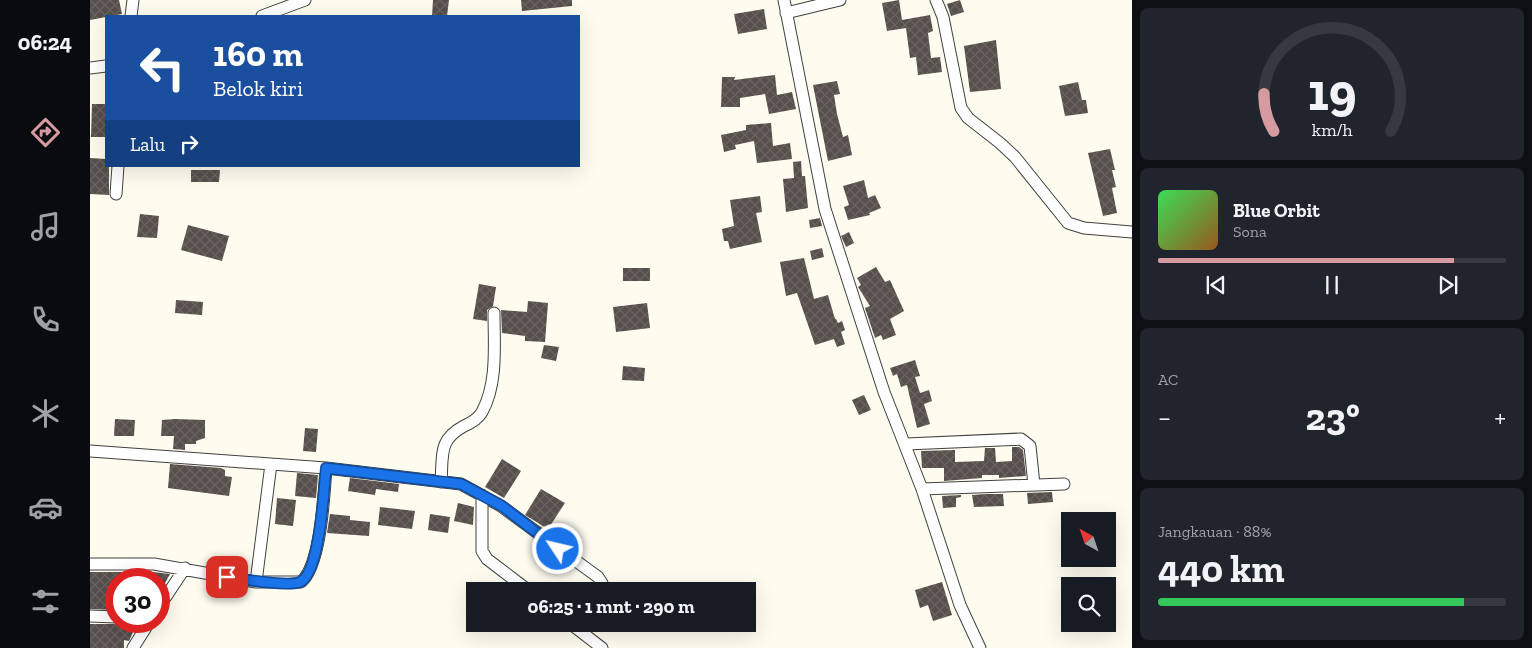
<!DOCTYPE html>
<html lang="id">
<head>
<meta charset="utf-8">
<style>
	body { margin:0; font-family:"Zilla Slab",serif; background:#20242c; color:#f1f3f6; height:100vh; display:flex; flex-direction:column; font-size:19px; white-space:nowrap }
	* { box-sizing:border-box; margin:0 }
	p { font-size:16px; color:#9ea1a6 }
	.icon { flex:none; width:28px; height:28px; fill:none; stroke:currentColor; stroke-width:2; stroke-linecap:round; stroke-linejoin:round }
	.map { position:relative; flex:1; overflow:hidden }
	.details { display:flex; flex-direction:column; gap:8px; padding:8px; background:#0d0f14; width:400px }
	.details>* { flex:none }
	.top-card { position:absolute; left:15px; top:15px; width:475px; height:152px; border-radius:0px; box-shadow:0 5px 20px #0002; background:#1a4fa0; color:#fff; overflow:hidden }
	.needle { width:32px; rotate:320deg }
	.buttons { position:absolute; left:971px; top:512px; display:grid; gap:10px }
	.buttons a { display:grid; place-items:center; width:55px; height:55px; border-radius:0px; background:#171b24; box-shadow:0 5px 20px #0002; font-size:25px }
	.speed { position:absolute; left:15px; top:568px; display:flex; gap:10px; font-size:25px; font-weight:700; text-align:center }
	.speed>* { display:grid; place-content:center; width:65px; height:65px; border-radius:50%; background:#171b24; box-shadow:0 5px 20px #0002; line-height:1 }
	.speed .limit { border:8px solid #d22; background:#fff; color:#111 }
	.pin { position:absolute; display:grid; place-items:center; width:42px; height:42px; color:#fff; margin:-21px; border-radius:10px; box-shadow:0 2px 8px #0006 }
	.me { position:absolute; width:55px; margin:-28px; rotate:305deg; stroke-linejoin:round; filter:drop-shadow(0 0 4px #0008) }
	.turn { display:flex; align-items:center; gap:18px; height:105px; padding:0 25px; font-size:22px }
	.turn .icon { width:65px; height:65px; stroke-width:2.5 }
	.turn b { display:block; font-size:35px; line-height:42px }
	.then { display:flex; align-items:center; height:48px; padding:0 25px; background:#0003; gap:10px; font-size:19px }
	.big { font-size:38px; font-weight:700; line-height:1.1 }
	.details .tile { flex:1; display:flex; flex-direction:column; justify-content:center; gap:8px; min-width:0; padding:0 18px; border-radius:8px; background:#20242c }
	.details .dial { align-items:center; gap:0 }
	.dial svg { height:130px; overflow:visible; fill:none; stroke:#363941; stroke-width:7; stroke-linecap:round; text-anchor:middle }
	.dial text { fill:#f1f3f6; stroke:none }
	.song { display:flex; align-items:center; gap:15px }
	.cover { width:60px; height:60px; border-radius:8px; background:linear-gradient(135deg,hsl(130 70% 55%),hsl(30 70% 35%)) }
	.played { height:5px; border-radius:2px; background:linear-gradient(90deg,#d69aa1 85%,#363941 85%) }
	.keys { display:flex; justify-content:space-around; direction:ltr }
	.heat { display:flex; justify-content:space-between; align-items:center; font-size:28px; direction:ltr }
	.charge { height:8px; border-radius:4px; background:linear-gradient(90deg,#34c759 88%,#363941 0) }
	.trip { position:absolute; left:376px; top:582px; width:290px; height:50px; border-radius:0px; background:#171b24; box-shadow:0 5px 20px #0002; font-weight:700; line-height:50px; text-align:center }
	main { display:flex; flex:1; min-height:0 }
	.tab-bar { display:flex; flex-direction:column; width:90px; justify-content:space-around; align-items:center; background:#090b0e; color:#9ea1a6 }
	.tab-bar .icon { width:35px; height:35px }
	.tab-bar .active { color:#d69aa1 }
	.tab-bar b { font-size:22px; color:#f1f3f6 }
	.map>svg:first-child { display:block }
	.building { fill:url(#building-cross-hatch) }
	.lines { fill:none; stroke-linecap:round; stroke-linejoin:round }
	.minor-casing { stroke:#414141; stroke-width:13 }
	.minor { stroke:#fff; stroke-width:11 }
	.route-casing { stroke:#114b97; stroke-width:12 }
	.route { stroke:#1a73e8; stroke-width:9 }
</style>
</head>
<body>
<main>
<nav class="tab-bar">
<b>06:24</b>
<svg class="icon active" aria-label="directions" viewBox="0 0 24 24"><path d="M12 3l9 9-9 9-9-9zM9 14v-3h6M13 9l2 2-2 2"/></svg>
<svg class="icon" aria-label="music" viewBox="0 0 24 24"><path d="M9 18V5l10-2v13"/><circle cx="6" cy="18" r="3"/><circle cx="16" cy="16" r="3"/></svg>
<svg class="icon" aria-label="phone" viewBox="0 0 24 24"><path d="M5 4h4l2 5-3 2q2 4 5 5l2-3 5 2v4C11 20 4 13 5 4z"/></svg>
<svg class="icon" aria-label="climate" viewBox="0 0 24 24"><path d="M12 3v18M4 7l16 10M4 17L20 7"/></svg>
<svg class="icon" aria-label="car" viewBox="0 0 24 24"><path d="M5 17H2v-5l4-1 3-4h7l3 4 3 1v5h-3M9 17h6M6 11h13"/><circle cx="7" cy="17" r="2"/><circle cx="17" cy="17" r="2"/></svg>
<svg class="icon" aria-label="filters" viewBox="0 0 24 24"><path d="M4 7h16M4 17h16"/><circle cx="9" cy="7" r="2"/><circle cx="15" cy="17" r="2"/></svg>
</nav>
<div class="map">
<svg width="1042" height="648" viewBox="0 0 1042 648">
	<defs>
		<pattern id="building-cross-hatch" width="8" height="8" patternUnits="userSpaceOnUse" patternTransform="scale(1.25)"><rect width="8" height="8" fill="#564f4b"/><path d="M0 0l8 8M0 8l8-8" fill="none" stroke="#696461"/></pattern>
	</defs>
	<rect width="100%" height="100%" fill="#fefbef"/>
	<path class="building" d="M0,0H29L32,14L0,20Z
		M343,0H359L357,16H342Z
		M431,0H482V6L432,11Z
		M809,0L812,20L840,15L843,31L838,33L841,58L850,57L852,72L828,75L826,57L820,58L816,28L797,31L792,3Z
		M870,0L874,12L861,16L857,4Z
		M674,9L677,29L648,34L644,14Z
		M906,40L911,89L880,92L874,46Z
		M685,75L687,95L702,92L706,109L679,114L675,94L650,98V107H631L632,77H645L644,80Z
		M747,81L750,94L744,95L747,114L753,137L758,135L762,155L738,161L723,85Z
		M988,82L992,100H996L998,113L975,116L969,86Z
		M2,104H16V137H1Z
		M681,123L683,146L700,143L702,159L667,163L664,141L645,145L646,149L634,152L631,135L656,130V125Z
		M1020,149L1025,170H1022L1026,187L1022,188L1027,213L1013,216L998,153Z
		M0,158L16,159V166H19V195L0,194Z
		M711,161L712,176H715L718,208L696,212L693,179L704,178L703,162Z
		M101,170H130L129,182H101Z
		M774,180L778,198L785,195L791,208L779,213L780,215L758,220L754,207L759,205L753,186Z
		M670,196L672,212L666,213L672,242L640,249L638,241H634L632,229L644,226L640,200Z
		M50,214L69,216L67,238L47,237Z
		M730,218L732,226L720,228L719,220Z
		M98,225L139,236L132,261L91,250Z
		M759,232L764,243L756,247L751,236Z
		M732,248L734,257L722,260L720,251Z
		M714,258L724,299L738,295L745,319H746L748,323L752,321L755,330L751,332L755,344L747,347L744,339L725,345L707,293L696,296L690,262Z
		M786,267L795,282L800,280L814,311L800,319L806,335L793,340L791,335L785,338L775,308L780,306L768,287L771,285L767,278Z
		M533,268H560V281H533Z
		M389,284L406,287L403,306L397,310V321L383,319Z
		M86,300L113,302L112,315L85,313Z
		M438,301L458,303L455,342L435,341V336L412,333L411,310L437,312Z
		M557,303L560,328L526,332L523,307Z
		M454,345L469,347L466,361L451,358Z
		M825,360L830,376L825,377L830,393L839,390L842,401L834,404L840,424L827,428L817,385L811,387L807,374L803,376L800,368Z
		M533,366L555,368L554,381L532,380Z
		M774,395L781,410L769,415L762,400Z
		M25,419L45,420L44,436H24Z
		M85,419L115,420V438L106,441V444H95V450L83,449L84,436H71L72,420Z
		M215,428L228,429L226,452L213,451Z
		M922,447H929L933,450L936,476L909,478V475H892V478L854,481V468H832L831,451L865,450V462L894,461L895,448H905L906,462L922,461Z
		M412,459L431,471L414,498L395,487Z
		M80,464L131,468L135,470V476L142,477L139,496L78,488Z
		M207,473L228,475L226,498L205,496Z
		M260,478L309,484L308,492L286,489L285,495L258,491Z
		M451,489L475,503L458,529L435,515Z
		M962,492L963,502L938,504L937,493Z
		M896,494H913L914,506L884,507L882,495Z
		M871,495V497L866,498V507L853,508L852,496Z
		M187,498L206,500L203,526L185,524Z
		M368,503L384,507L383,525L364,521Z
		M290,507L325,511L322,529L288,525Z
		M240,514L260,516V520L280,522L279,536L237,533Z
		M340,514L360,517L358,533L338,530Z
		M0,572H63L80,574L70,592L69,579H26V610L0,609Z
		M852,582L862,615L843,621L838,605L830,608L825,590Z
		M32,621L47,623L39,641L34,640V648H0V624H26Z"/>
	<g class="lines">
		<g class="minor-casing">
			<path id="minor" d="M694,0L735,209L794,392L832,489L870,605L890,648
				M846,0L853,17L871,108L878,118L910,143L925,157L978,223L994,228L1042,232
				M696,13L750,0
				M41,16L43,0
				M172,16L215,0
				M0,68L16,66
				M26,194L28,166
				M816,444L931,439L940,446L944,485
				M0,451L236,468L371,484L411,506L508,577L512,583V591
				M351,482C353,455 348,440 374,426C381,423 388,419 392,412C408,383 404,344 404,313
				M832,489L974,484
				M392,495V551L397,559L439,591
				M0,564H64L166,582H211C231,566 234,493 236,468
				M166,582L181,464
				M69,607L95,568
				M0,616L26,617
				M481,624L512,648
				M43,648L60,621"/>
		</g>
		<use href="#minor" class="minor"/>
	</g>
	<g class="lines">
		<g class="route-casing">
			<path id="route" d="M137,577C151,579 199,587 210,582C230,574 234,488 236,468L371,484L412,506L468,549"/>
		</g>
		<use href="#route" class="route"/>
	</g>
</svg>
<div class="buttons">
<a><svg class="needle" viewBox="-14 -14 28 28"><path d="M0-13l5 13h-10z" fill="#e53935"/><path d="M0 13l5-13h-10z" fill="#9ea1a6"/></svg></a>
<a><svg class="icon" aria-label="search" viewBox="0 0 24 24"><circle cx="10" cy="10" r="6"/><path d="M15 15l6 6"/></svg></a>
</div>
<div class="speed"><div class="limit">30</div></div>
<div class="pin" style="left:137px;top:577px;background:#d93025"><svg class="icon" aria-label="arrive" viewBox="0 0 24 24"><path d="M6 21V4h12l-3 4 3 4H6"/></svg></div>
<svg class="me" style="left:468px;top:549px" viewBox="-20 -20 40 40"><circle r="17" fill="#1a73e8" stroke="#fff" stroke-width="3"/><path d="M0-11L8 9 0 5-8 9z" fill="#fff"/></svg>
<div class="trip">06:25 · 1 mnt · 290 m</div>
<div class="top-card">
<div class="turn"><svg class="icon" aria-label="left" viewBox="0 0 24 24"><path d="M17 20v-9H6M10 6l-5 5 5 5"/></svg><div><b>160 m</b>Belok kiri</div></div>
<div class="then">Lalu<svg class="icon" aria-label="right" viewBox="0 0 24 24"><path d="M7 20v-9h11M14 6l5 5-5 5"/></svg></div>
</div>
</div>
<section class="details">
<div class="tile dial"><svg viewBox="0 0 100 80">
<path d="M14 69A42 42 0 1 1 86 69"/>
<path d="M14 69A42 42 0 0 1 8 46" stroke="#d69aa1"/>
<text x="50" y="56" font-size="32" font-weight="700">19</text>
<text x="50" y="72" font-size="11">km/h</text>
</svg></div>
<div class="tile">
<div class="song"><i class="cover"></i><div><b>Blue Orbit</b><p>Sona</p></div></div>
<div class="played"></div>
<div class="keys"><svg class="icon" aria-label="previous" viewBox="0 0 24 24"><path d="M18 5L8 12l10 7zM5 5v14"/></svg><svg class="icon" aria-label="pause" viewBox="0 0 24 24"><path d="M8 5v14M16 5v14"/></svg><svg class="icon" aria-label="next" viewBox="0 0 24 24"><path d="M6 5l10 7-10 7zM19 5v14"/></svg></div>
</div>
<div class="tile"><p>AC</p>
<div class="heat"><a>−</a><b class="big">23°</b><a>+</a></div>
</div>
<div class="tile"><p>Jangkauan · 88%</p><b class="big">440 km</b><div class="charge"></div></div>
</section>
</main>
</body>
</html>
